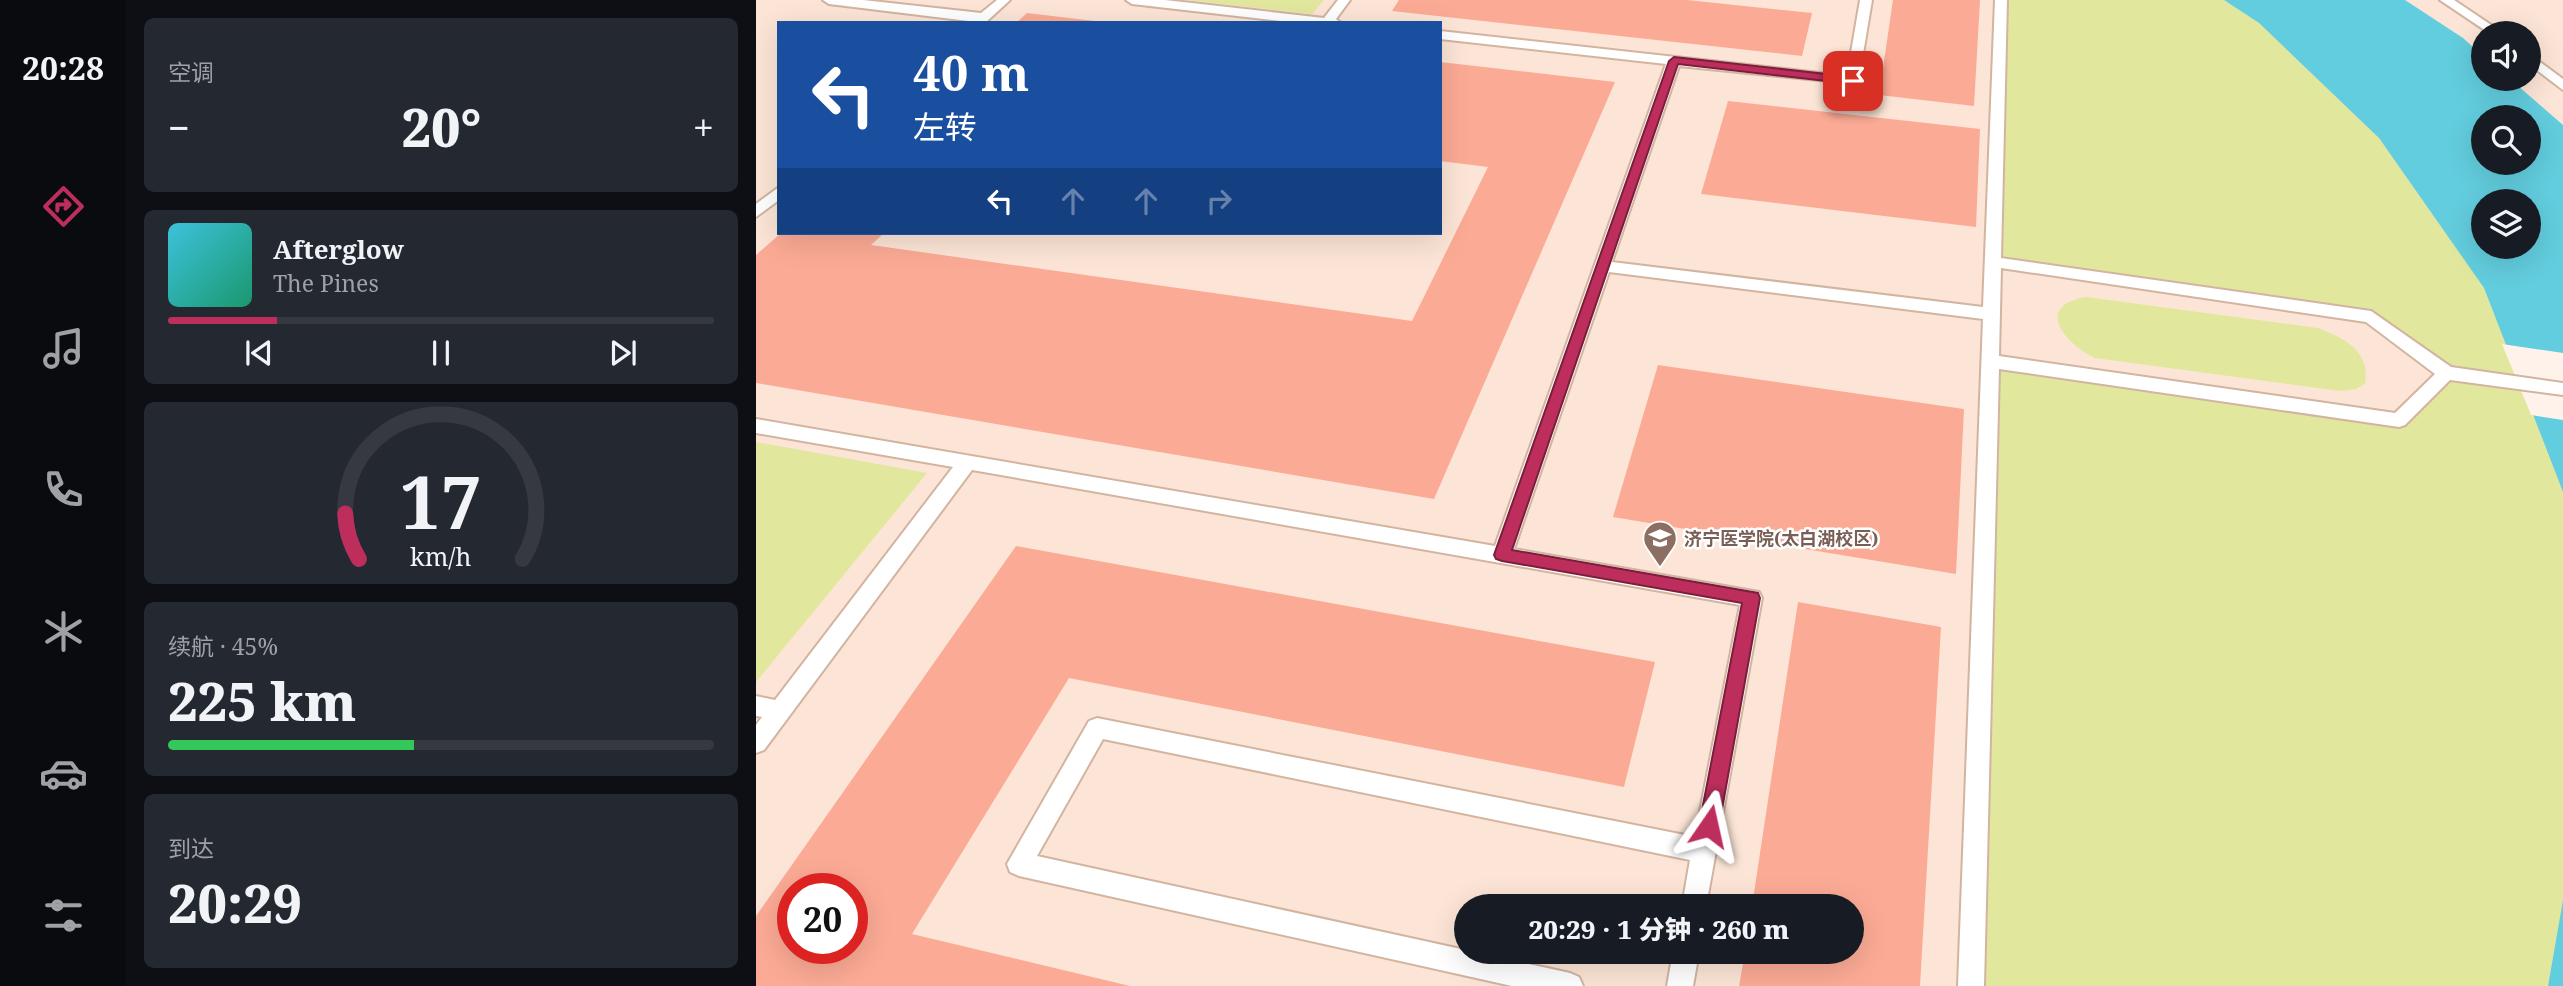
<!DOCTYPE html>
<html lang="zh">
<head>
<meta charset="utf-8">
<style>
	body { margin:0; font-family:"Noto Serif","Noto Sans SC",serif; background:#242831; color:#f1f3f6; height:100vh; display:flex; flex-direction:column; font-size:26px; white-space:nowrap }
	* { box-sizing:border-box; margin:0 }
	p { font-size:23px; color:#9ea1a6 }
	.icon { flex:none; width:38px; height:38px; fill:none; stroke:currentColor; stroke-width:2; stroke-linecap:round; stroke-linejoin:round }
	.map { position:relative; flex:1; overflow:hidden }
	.side { display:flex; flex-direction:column; gap:18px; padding:18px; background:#0d0f14; width:630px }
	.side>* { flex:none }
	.top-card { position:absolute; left:21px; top:21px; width:665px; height:214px; border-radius:0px; box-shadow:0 7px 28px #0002; background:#1a4fa0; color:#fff; overflow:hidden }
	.fabs { position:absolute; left:1715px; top:21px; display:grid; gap:14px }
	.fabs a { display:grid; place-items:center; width:70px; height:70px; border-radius:50%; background:#171b24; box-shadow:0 7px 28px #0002; font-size:35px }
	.speed { position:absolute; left:21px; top:873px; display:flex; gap:14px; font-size:35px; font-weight:700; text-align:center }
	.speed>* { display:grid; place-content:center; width:91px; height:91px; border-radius:50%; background:#171b24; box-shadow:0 7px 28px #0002; line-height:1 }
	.speed .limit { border:10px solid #d22; background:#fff; color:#111 }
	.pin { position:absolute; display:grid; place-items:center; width:60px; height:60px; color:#fff; margin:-30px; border-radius:14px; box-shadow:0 4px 10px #0006 }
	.me { position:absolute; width:77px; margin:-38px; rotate:11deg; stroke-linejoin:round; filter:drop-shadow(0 0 5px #0008) }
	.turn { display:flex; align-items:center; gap:24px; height:147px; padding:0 21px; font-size:32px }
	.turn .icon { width:91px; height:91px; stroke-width:2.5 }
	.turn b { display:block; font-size:49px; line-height:60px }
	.lanes { display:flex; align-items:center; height:66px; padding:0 21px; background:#0003; justify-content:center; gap:35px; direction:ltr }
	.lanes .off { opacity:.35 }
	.big { font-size:52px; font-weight:800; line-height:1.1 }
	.side .tile { flex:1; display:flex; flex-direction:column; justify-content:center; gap:10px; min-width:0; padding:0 24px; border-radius:10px; background:#242831 }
	.side .dial { align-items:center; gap:0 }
	.dial svg { height:182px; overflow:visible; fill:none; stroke:#363941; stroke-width:7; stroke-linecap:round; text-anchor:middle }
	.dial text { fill:#f1f3f6; stroke:none }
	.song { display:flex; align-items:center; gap:21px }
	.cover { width:84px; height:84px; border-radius:10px; background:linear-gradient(135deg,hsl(190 70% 55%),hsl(160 70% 35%)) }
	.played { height:7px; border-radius:4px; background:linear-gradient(90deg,#bd2e5d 20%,#363941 20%) }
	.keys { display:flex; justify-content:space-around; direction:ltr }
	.heat { display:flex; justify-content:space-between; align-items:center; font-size:38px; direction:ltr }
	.charge { height:10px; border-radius:5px; background:linear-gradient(90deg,#34c759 45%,#363941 0) }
	.trip { position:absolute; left:698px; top:894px; width:410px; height:70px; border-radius:35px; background:#171b24; box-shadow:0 7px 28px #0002; font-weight:800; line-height:70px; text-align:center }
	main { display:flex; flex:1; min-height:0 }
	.tab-bar { display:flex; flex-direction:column; width:126px; justify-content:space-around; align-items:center; background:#090b0e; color:#9ea1a6 }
	.tab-bar .icon { width:49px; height:49px }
	.tab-bar .selected { color:#bd2e5d }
	.tab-bar b { font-size:32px; color:#f1f3f6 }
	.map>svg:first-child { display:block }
	.built { fill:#fce5d6; fill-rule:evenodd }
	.green { fill:#e1e79d }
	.water { fill:#62cdde; fill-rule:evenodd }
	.pier { fill:#fff2ea }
	.building { fill:#fbaa95; fill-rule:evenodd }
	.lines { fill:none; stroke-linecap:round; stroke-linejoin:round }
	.lane-casing { stroke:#d2b4a0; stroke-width:4 }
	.lane { fill:#fff; fill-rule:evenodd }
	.route { fill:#bd2e5d; stroke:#7b1e3c; stroke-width:2 }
	.labels { text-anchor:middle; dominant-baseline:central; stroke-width:5; stroke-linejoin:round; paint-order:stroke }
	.education-label { font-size:18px; font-weight:bold; fill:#785e54; stroke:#fff; text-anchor:start }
</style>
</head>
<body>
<main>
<nav class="tab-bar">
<b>20:28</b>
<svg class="icon selected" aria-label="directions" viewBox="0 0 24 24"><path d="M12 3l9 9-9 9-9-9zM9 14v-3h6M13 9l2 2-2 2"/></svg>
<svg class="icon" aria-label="music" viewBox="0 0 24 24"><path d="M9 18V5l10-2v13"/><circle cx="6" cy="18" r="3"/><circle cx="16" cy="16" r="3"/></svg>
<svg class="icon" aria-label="phone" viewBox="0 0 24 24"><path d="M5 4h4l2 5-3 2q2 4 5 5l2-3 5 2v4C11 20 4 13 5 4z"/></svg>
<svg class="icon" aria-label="climate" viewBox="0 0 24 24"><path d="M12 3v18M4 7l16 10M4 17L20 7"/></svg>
<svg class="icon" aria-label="car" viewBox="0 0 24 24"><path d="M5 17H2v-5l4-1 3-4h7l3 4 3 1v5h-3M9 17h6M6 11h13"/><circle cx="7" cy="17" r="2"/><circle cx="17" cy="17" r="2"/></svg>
<svg class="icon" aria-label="filters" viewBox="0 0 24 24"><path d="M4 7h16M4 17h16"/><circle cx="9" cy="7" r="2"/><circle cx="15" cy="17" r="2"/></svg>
</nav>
<section class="side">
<div class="tile"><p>空调</p>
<div class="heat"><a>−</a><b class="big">20°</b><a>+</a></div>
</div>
<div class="tile">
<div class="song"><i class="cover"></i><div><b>Afterglow</b><p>The Pines</p></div></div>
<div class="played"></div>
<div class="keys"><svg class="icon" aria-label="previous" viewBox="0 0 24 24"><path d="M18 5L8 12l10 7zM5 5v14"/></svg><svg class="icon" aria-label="pause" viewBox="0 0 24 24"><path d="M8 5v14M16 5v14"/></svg><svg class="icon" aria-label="next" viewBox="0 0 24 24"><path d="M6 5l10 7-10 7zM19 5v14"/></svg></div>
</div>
<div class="tile dial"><svg viewBox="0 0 100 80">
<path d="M14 69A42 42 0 1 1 86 69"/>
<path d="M14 69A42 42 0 0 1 8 49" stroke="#bd2e5d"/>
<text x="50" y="56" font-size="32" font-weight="700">17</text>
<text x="50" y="72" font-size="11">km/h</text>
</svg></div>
<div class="tile"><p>续航 · 45%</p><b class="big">225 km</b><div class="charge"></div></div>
<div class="tile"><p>到达</p><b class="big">20:29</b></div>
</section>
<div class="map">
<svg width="1807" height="986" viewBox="0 0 1807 986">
	<rect width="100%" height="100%" fill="#fff2ea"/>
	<path class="built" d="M0,0H1807V986H0ZM23,23H684V233H23ZM1727,33H1773V79H1727ZM1727,117H1773V163H1727ZM1727,201H1773V247H1727ZM37,889H96V948H37ZM710,906H1096V952H710Z"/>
	<path class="green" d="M429,0H568L556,14Z
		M1245,0H1468L1503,23L1623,138L1728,288L1807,492V900L1792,986H1215L1233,361L1642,420L1690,373L1614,317L1237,262Z
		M1330,297L1562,328C1588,338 1615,351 1609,384L1600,389L1584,391L1339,358C1309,344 1277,306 1330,297Z
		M0,442L171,473L0,682Z"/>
	<path class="water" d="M1468,0H1649L1707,38L1727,56V79H1754L1807,125V492L1728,288L1623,138L1503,23ZM1727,117H1773V163H1727ZM1727,201H1773V247H1727Z
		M1807,900V986H1792Z"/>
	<path class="pier" d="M1746,344L1807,353V420L1775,415Z"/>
	<path class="building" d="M643,0H931L1056,13L1046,56L636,11Z
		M1137,0H1224L1218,106L1123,95Z
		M271,13L339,21V23H260Z
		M684,62L859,82L678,499L0,383V255L25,233H128L115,245L656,321L732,167L684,161Z
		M972,101L1224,129L1220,227L945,194Z
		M902,365L1208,409L1200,574L857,517Z
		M260,546L899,662L868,787L313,678L156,934L374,986H0V916ZM37,889H96V948H37Z
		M1042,602L1185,627L1164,986H983L989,952H1096V906H996Z"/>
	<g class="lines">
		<g class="lane-casing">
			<path id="lane" d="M67,0H107L225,13L241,0H254L229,23L73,4Z
				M370,0H409L568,18L582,0H594L580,19L585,23H543L376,4Z
				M1104,0H1116L1102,84L923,66L856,262L1227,307L1239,0H1251L1245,258L1615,311L1695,367L1807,383V395L1694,380L1649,425L1643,427L1243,369L1228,986H1202L1227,319L853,272L758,549L1003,592L1006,598L950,906H926L934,860L347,739L281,856L814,973L823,977L827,986H756L263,876L254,872L251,864L333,721L341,718L939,837L984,605L216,470L8,750L0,753V725L6,717L0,716V696L19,700L197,467L0,433V419L739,546L910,64L684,39V31L1091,76ZM1245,268L1610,322L1679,374L1639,413L1243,356Z
				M1684,0H1698L1747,33H1733Z
				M1773,54L1807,79V90L1773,64Z
				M23,187V200L0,217V204Z
				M917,952H943L937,986H911Z"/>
		</g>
		<use href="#lane" class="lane"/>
	</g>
	<path class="route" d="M918,57L1097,77L1103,81L1097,84L922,64L756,550L1002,593L1004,598L963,826L960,833L953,835L946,833L943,826L986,603L746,561L740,559L738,555L913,61Z"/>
	<defs>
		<g id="university-pin" transform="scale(1.75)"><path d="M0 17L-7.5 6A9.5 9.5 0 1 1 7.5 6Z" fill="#8d6e63" stroke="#fff"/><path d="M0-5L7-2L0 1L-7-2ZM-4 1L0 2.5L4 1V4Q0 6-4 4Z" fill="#fff"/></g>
	</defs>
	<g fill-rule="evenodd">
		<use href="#university-pin" x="904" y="538"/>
	</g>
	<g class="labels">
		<g class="education-label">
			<text x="928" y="538">济宁医学院(太白湖校区)</text>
		</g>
	</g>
</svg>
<div class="fabs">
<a><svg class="icon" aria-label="sound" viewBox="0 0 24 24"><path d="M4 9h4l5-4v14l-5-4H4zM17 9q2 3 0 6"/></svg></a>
<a><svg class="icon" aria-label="search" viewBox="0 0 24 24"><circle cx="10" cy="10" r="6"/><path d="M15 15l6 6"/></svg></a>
<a><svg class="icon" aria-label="layers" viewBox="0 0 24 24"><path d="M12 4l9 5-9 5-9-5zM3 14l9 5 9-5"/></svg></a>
</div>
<div class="speed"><div class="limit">20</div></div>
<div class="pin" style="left:1097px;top:81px;background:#d93025"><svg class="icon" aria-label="arrive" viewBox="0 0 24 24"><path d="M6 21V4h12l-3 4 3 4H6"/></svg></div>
<svg class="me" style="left:953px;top:826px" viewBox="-20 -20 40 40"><path d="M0-17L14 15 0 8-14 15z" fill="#bd2e5d" stroke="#fff" stroke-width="4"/></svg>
<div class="trip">20:29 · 1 分钟 · 260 m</div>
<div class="top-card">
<div class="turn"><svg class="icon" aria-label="left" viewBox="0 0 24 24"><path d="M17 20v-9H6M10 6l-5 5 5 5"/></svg><div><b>40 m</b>左转</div></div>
<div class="lanes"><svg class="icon" aria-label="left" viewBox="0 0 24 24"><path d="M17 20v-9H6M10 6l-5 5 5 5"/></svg><svg class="icon off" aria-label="ahead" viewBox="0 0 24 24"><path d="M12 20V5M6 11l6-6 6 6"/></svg><svg class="icon off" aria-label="ahead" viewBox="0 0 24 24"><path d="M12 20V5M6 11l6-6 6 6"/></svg><svg class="icon off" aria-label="right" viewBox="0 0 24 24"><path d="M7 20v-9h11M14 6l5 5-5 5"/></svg></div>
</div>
</div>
</main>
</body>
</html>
